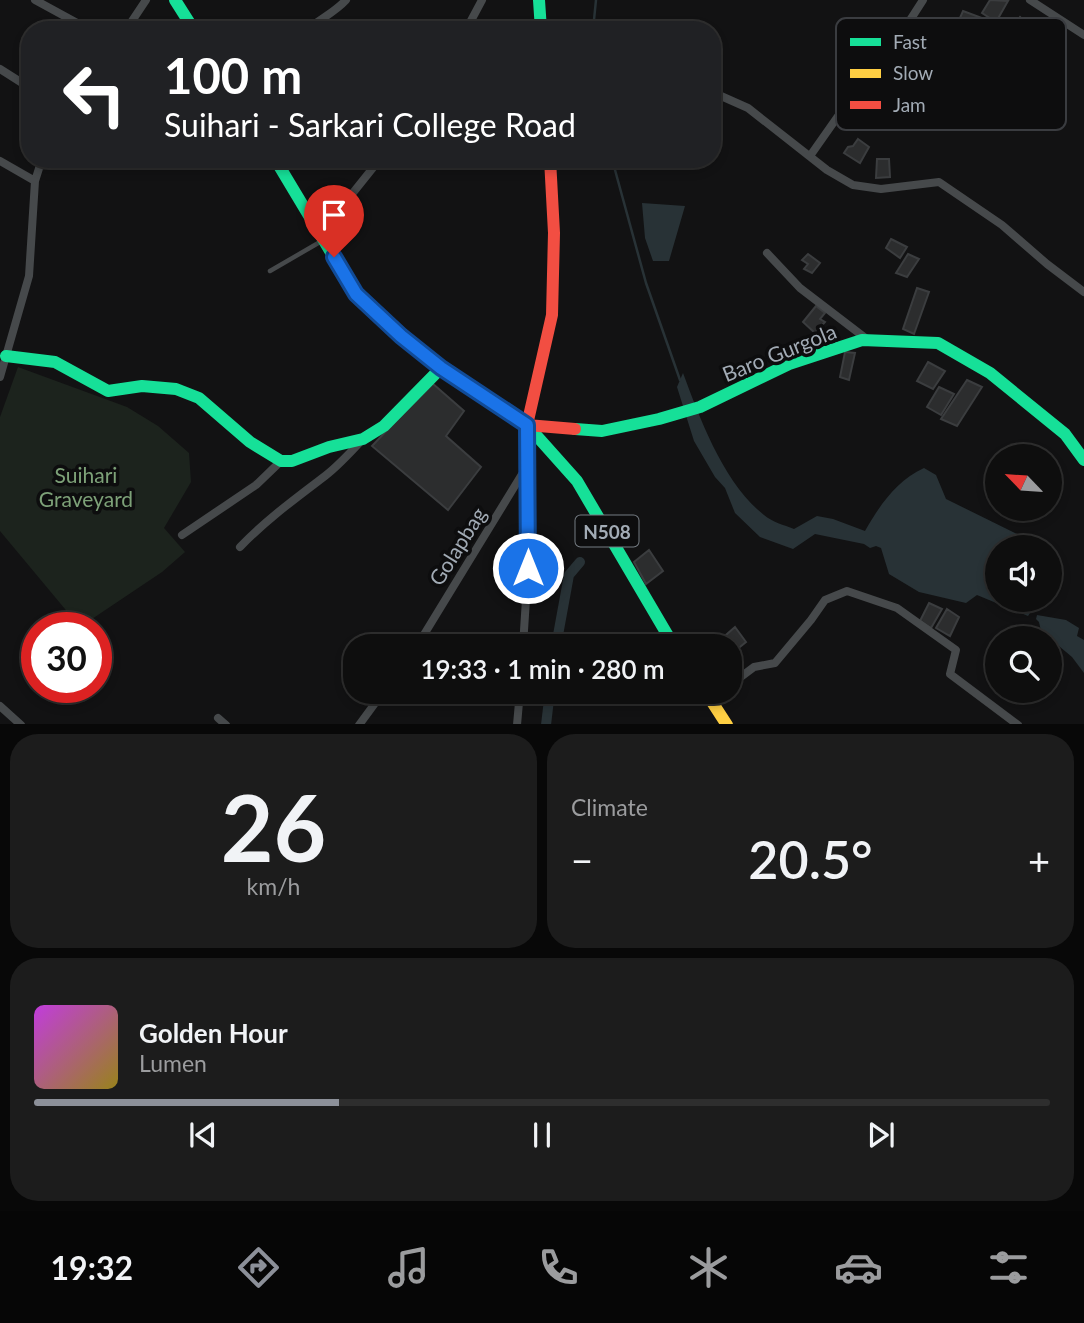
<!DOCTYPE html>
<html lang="en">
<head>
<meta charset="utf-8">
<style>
	body { margin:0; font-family:Lato,sans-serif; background:#1c1c1c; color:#f1f3f6; height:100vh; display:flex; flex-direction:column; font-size:26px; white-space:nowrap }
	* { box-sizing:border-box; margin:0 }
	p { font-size:23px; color:#9b9c9e }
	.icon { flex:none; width:38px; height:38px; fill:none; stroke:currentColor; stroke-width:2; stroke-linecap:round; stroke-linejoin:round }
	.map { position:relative; height:724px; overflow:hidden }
	.side { display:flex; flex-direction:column; gap:10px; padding:10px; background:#080808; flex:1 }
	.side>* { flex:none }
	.guide { position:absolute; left:21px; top:21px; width:700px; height:147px; border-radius:28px; box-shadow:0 4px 10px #0003,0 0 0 2px #2e2e2e; background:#202124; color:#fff; overflow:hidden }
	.needle { width:46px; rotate:295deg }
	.controls { position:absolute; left:985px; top:444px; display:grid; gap:14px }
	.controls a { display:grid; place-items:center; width:77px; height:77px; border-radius:50%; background:#0e0e0e; box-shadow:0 4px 10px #0003,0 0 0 2px #2e2e2e; font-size:35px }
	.speed { position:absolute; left:21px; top:612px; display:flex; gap:14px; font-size:35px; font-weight:700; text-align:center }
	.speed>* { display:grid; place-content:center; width:91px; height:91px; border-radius:50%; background:#0e0e0e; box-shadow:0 4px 10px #0003,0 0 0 2px #2e2e2e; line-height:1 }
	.speed .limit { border:10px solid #d22; background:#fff; color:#111 }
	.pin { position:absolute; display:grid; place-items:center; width:60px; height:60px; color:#fff; margin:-72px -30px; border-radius:50% 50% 50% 0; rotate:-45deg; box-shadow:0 0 7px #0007 }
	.pin .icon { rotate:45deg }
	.me { position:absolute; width:77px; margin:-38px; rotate:0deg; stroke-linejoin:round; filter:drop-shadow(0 0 5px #0008) }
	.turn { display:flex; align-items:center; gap:24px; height:147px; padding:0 28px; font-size:32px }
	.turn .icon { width:91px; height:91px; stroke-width:2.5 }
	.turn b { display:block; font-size:49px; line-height:60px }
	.big { font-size:52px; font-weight:600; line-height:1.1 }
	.side .card { flex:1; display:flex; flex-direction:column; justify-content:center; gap:10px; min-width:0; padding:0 24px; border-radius:28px; background:#1c1c1c }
	.side .dial { align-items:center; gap:0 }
	.dial b { font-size:91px; line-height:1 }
	.song { display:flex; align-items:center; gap:21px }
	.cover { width:84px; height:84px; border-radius:10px; background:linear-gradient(135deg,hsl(290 70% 55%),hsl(50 70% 35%)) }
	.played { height:7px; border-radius:4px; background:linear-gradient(90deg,#8c9099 30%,#2e2e2e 30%) }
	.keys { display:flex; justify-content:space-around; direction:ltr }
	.heat { display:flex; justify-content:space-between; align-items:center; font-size:38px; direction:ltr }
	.side .tiles { flex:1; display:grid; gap:10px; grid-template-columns:1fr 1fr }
	.card:last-child { grid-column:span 2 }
	.trip { position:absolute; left:343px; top:634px; width:399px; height:70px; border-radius:28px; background:#0e0e0e; box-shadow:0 4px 10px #0003,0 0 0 2px #2e2e2e; font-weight:600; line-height:70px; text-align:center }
	.tabs { display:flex; height:112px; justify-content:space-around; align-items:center; background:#060606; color:#9b9c9e }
	.tabs .icon { width:49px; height:49px }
	.tabs .active { color:#8c9099 }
	.tabs b { font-size:32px; color:#f1f3f6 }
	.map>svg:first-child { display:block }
	.green { fill:#1c231d }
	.water { fill:#283236 }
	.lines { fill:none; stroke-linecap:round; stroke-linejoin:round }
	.stream { stroke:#283236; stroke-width:2.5 }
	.canal { stroke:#283236; stroke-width:10 }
	.building { fill:#2c2d2e; stroke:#3b3d3f; stroke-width:2 }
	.lane { stroke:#46494b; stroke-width:4.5 }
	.street { stroke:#46494b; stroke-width:8 }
	.fast { stroke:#16e098; stroke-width:12 }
	.slow { stroke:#ffcf43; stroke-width:12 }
	.jam { stroke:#f24e42; stroke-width:12 }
	.route-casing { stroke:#114b97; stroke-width:18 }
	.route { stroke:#1a73e8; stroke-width:12 }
	.labels { text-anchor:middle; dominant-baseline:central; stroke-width:7; stroke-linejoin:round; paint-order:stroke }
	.shield { fill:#0d0d0e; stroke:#757c83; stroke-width:2 }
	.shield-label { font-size:19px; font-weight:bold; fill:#a2abb5 }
	.street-label { font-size:21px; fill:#a2abb5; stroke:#0d0d0e }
	.park-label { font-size:21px; fill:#7da178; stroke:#0d0d0e }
	.key { fill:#0d0d0e; stroke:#3a3c40; stroke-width:2 }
	.key-label { font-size:19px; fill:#a2abb5 }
</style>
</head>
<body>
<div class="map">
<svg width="1084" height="725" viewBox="0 0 1084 725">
	<rect width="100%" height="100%" fill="#121213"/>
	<path class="green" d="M18,367L127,407L158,426L189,453L191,482L164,528L185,552L162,572L80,627L0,531V417Z"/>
	<path class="water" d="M642,203L685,206L669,261H653L645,238Z
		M683,373C700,419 724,484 764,515C772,522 784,525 794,529L817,516L833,519L865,531C880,505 896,481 924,468L936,475L946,499L1017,534L1008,548H998L997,564L986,581L997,588L998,600H1016L1032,610L1028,616L977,595L966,603L919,592L889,574L881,548L876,546L870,548L864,544L815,534L793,549L760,537L735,513L725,488L715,477L694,441L677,387Z
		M1037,615L1066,620L1079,628L1077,636L1084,640V673L1072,657L1041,631L1039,622L1036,619Z"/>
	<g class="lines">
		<path class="stream" d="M593,30L596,0
			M612,159L646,283L680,380"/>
		<path class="canal" d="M556,646L569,575L580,562
			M546,725L550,691"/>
	</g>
	<path class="building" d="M990,0L1008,1L996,22L982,13Z
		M963,11L982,18L974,36L956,27Z
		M1020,17L1030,28L1020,42L1009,32Z
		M858,139L869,147L860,163L844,153L848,147L853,146Z
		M877,159H889L890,177L876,178Z
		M891,239L907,247L900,258L886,248Z
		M808,254L820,263L812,273L804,269L808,264L802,260Z
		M908,254L919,259L907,277L896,273Z
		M917,288L929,292L914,334L903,329Z
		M816,306L825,313L820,319L825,322L815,333L803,322Z
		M845,352L855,353L849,380L840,377Z
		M928,362L945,371L933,389L917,381Z
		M967,380L982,387L957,426L941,419Z
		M432,383L464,411L446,436L481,467L448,510L372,446Z
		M939,387L954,394L941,415L927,407Z
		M649,550L663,571L646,584L634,562Z
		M929,603L942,609L931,628L920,621Z
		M947,609L959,617L950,636L936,628Z
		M735,627L746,642L730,655V646H721L718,642Z"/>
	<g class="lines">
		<path class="lane" d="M270,271L320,242"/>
		<path class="street" d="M35,0L90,30
			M1030,0L1084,35
			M126,30L146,0
			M307,30C320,19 335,12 346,0
			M466,30L482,0
			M0,69L30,88
			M712,92L748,108L827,170L853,185L881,189L939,182L1002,225L1047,264L1084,292
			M810,156L881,55L905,28L923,0
			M0,161L35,181
			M320,234L380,159
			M767,253L800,288L868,340
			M0,377L29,276L35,181L42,159
			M182,535L256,485L281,461
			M240,547C266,520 296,498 325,476C338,466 350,453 361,441
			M417,646L527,466
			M523,646L528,568L527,428
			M730,685L754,667L775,663L811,620L825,600L847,591L897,608L956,650L950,674L1018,725
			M0,706L21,725
			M218,718L226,725
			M359,725L384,691
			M517,725L520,691"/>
		<path class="fast" d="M175,0L194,30
			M539,0L541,30
			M275,159L356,294L401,336L441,368L527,425L577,481L674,646
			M6,356L55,362L108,391L142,386L176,389L199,398L250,442L281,461H292L329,447L363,439L384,426L441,368
			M575,429L602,431L659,419L700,407L789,364L862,340L938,343L990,373L1065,434L1084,460"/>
		<path class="slow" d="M705,691L727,725"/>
		<path class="jam" d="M550,159L554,233L552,315L527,425L575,429"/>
	</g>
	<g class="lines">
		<g class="route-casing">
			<path id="route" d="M334,257L356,294L401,336L441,368L527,425L528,568"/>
		</g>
		<use href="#route" class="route"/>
	</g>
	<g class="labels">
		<rect class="shield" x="575.5" y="515.5" width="63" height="31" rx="5"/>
		<g class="shield-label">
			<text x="607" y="531">N508</text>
		</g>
		<g class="street-label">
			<text transform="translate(779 352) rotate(-22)">Baro Gurgola</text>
			<text transform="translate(457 546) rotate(-58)">Golapbag</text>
		</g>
		<g class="park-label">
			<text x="86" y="474">Suihari<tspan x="86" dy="24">Graveyard</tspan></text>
		</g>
	</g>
	<rect x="836" y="18" width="230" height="112" rx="10" class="key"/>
	<rect x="850" y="38" width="31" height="8" fill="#16e098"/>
	<rect x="850" y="69" width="31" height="9" fill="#ffcf43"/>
	<rect x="850" y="101" width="31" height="8" fill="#f24e42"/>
	<g class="key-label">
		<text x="893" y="49">Fast</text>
		<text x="893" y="80">Slow</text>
		<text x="893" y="112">Jam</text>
	</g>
</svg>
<div class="controls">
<a><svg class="needle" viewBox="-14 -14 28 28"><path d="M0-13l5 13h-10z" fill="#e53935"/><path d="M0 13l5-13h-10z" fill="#9b9c9e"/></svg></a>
<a><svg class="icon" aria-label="sound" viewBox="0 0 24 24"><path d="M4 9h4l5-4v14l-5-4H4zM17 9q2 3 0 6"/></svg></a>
<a><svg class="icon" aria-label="search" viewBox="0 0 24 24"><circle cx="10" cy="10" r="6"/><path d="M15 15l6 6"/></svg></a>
</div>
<div class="speed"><div class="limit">30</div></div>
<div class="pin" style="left:334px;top:257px;background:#d93025"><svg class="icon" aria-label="arrive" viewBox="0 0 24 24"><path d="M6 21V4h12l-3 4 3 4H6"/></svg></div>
<svg class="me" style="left:528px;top:568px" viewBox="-20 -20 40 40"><circle r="17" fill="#1a73e8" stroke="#fff" stroke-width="3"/><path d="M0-11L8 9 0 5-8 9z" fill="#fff"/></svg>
<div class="trip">19:33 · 1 min · 280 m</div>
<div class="guide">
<div class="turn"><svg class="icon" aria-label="left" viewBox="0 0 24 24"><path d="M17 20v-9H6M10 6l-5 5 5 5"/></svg><div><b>100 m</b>Suihari - Sarkari College Road</div></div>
</div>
</div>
<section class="side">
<div class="tiles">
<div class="card dial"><b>26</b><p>km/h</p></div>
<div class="card"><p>Climate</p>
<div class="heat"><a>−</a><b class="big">20.5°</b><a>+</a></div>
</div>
<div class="card">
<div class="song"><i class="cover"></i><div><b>Golden Hour</b><p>Lumen</p></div></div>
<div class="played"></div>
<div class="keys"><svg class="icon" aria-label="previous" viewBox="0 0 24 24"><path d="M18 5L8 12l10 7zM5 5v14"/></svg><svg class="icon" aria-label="pause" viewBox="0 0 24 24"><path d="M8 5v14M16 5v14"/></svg><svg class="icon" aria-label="next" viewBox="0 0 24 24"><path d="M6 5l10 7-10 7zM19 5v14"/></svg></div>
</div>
</div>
</section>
<nav class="tabs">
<b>19:32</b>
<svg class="icon active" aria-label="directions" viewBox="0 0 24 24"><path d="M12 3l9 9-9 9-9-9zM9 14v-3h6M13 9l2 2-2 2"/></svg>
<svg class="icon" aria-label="music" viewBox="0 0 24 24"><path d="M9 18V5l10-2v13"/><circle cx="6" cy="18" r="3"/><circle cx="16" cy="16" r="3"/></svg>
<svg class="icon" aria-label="phone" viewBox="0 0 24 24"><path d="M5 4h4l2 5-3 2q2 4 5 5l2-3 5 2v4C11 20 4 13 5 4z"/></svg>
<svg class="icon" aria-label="climate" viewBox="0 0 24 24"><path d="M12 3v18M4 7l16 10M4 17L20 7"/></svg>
<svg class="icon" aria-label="car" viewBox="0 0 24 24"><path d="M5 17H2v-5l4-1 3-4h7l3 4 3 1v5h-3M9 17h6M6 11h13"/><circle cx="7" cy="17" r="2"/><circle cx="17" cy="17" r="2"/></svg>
<svg class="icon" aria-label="filters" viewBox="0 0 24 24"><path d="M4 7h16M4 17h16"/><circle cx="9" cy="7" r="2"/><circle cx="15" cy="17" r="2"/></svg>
</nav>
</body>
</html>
